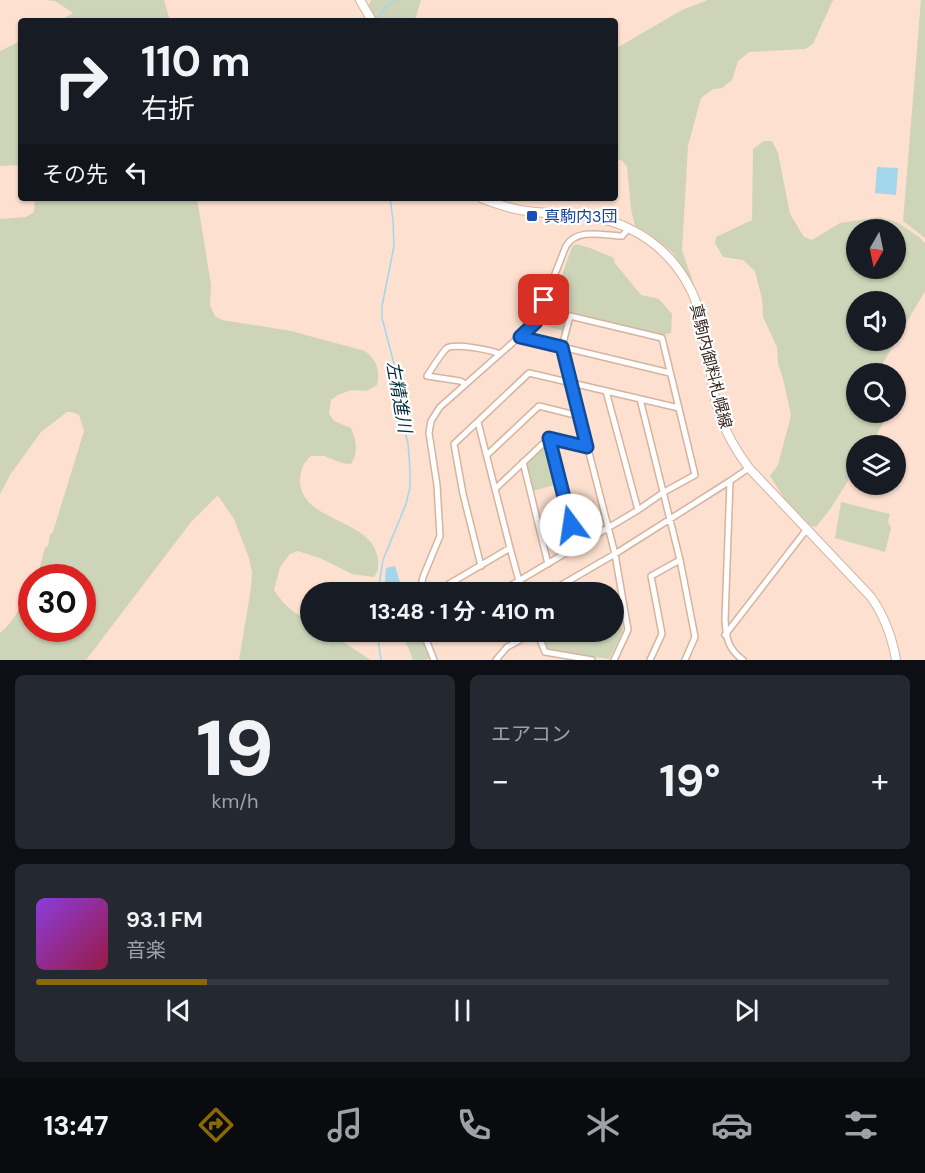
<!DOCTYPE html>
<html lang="ja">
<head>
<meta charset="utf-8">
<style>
	body { margin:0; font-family:"DM Sans","Noto Sans JP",sans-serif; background:#242831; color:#f1f3f6; height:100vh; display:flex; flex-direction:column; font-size:22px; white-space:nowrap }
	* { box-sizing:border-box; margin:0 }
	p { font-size:20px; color:#9ea1a6 }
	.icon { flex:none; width:33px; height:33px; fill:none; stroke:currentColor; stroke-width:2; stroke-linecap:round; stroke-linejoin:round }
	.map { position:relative; height:660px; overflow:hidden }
	.side { display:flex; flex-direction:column; gap:15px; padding:15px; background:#0d0f14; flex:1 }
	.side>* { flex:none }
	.banner { position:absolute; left:18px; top:18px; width:600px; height:183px; border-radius:6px; box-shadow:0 2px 4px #0004; background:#171b24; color:#f1f3f6; overflow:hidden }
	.needle { width:39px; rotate:189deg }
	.controls { position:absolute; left:846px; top:219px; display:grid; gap:12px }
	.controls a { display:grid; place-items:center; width:60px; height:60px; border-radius:50%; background:#171b24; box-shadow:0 2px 4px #0004; font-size:30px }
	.speed { position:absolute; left:18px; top:564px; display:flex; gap:12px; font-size:30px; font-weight:700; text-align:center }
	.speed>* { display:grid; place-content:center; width:78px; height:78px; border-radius:50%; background:#171b24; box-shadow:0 2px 4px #0004; line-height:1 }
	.speed .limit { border:9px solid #d22; background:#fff; color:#111 }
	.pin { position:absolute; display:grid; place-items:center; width:51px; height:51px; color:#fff; margin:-26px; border-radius:12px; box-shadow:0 3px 9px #0006 }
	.me { position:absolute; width:66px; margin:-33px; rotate:346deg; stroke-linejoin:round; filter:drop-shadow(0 0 4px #0008) }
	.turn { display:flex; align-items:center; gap:21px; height:126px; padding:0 24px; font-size:27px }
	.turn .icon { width:78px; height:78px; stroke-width:2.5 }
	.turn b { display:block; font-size:42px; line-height:51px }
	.then { display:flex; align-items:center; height:57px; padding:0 24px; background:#0003; gap:12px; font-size:22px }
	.big { font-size:45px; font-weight:700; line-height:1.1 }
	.side .card { flex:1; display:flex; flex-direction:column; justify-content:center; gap:9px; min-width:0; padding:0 21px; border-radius:9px; background:#242831 }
	.side .dial { align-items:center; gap:0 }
	.dial b { font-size:78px; line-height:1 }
	.song { display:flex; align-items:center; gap:18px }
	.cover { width:72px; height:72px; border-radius:9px; background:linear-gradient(135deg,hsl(270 70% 55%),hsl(340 70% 35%)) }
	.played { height:6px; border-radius:3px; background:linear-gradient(90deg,#896805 20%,#363941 20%) }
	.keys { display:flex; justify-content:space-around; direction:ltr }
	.heat { display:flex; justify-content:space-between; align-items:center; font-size:33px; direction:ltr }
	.side .tiles { flex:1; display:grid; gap:15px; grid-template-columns:1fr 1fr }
	.card:last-child { grid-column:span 2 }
	.trip { position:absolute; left:300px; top:582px; width:324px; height:60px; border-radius:30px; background:#171b24; box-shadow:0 2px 4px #0004; font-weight:700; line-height:60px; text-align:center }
	.tabs { display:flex; height:96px; justify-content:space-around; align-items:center; background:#090b0e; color:#9ea1a6 }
	.tabs .icon { width:42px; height:42px }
	.tabs .on { color:#896805 }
	.tabs b { font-size:27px; color:#f1f3f6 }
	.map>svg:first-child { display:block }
	.green { fill:#ced4b8; fill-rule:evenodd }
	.water { fill:#a3d6ea }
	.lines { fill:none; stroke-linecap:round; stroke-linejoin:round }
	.stream { stroke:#a3d6ea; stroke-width:1.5 }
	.minor-casing { stroke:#d6b39f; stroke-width:8 }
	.secondary-casing { stroke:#d6b39f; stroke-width:10 }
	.minor { stroke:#fff; stroke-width:5 }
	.secondary { stroke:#fff; stroke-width:8 }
	.route-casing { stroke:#114b97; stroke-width:15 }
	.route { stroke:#1a73e8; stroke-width:10 }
	.transit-dot { fill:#1a4fb4; stroke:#fff; stroke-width:2 }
	.labels { text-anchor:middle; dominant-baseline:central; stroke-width:4.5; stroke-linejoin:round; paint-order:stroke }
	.transit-label { font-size:16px; fill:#164399; stroke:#fff; text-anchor:start }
	.street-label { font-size:16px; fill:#34271f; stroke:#fff }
	.water-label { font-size:18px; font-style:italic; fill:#002f3e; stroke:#fff }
</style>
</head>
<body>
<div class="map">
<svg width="925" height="660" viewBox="0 0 925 660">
	<rect width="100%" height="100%" fill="#fde0d0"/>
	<path class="green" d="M47,0H164L170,21H59L73,13L55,1Z
		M371,0H421L416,17L413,21H369V5Z
		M708,0H833L813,44L805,49L749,52L738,61L732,80L722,88L713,89L701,98L688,146L682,250L694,285L673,253L649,234L635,226L631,209L627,166L621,160L615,159V49L682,10Z
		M921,0H925V238L903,221Z
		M21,41V165L0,166V51Z
		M764,141H772L778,153L790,214L804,237L812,240L840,223L879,217L897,222L919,237L925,243V291L883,363V373L856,374V412L887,413V416L871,445L856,446V468L831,508L816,527L811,526L788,504L770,476L778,465L791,415L783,379L778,363L777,347L763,317L762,299L755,271L743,260L723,257L715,243L716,237L752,220L753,149ZM856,230H896V268H856ZM856,302H896V340H856Z
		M35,198H197L211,285L210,305L215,316L222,320L291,331L365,351C377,361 380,369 377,385L366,391L351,390L338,395L331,400L329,414L334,421L351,428C356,440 359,452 351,464L342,463L324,456H311C303,463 301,469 300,480C300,522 369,518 377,555C379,562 379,571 374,577L352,574L322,559L298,551L290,554L280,567L274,590C284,606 294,613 310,621V632H328L371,660H239L251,588L252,572L249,558L234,519L219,497L217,496L191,522L86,660H0V633C15,621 23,602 31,585L32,628H82V578L35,577L39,570L45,548L48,546L50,535L53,532L84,431L79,415L72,412H67L41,432L10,475L0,494V219L26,217L34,212Z
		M576,244L590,248L614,258V262L641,295L659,299L672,314L671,333L663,335L568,312L563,331L544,325L572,247Z
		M545,445L548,447L558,484L533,491L526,463Z
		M841,502L890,514L888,522L891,528L885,552L835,538Z
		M616,592L623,631L609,659L548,650L542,635L548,632H614V594Z
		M414,632H419L430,658L425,660H413L403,635Z"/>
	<path class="water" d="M877,167L898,168L896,195L875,193Z
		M395,566L403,592H384L386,568Z"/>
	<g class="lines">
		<path class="stream" d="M375,20L387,6L396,0
			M378,592L383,560L406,504L410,487V470L408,443L399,412L397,375L382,318V306L394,246L393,220L390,198
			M377,632L381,660"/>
		<g class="minor-casing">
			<path id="minor" d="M520,337L562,347L615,554L628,630L614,660
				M466,384L460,381L427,376C431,370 442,352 447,348C455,343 491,350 500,354
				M606,391L638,510
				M640,399L680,560L695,637L685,660
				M478,422L510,548L522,592
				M549,438L577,547
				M487,455L539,406L579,416
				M523,462L548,564
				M730,481L725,620C726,638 728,649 743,660
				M495,489L549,438L587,447
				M481,566L463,494L454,444L529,373L679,408
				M558,587L615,554L730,481L749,468
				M420,592L423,577L440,536L437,485L429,433L431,421L440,407L536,322L566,246C577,228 602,235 620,236H622L629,228
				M448,592L449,584L510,548
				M500,592L638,510L664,492L695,475L662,338L570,316L562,347L670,373
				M423,632L434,660
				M537,632L545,652L592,660
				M725,635L807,529
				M496,660L507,647L535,632
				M650,660L662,634L651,576L680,560"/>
		</g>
		<g class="secondary-casing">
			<path id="secondary" d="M360,0L372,21
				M481,198C494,203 507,208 520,210C556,216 595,212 628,228C667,246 693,281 702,322C709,353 710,386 720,416C727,435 737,452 749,468L871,597C885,617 892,636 896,660"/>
		</g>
		<use href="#minor" class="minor"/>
		<use href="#secondary" class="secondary"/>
	</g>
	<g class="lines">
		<g class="route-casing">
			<path id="route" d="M544,300L536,322L520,337L562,347L587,447L549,438L571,525"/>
		</g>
		<use href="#route" class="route"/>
	</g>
	<rect class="transit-dot" x="526" y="210" width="12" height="12" rx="3"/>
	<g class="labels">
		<g class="transit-label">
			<text x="544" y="216">真駒内3団</text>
		</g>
		<g class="street-label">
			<text transform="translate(711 366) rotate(76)">真駒内御料札幌線</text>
		</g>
		<g class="water-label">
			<text transform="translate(399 397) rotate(80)">左精進川</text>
		</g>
	</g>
</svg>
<div class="controls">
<a><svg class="needle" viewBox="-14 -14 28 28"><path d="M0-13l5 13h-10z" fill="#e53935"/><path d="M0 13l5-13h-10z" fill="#9ea1a6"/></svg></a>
<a><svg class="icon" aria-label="sound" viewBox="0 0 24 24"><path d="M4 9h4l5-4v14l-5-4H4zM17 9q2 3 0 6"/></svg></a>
<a><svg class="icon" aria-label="search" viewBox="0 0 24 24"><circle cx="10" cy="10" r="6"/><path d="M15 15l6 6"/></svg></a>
<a><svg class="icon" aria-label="layers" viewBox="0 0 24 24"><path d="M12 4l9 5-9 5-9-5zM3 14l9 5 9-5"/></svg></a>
</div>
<div class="speed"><div class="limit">30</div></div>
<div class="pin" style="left:544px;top:300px;background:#d93025"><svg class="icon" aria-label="arrive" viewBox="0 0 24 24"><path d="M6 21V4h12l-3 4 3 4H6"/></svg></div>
<svg class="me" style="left:571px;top:525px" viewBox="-20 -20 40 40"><circle r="19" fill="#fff"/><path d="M0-13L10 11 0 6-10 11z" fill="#1a73e8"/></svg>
<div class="trip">13:48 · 1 分 · 410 m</div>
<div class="banner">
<div class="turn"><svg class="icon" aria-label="right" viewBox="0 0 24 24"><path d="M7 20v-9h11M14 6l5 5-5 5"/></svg><div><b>110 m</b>右折</div></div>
<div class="then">その先<svg class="icon" aria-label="left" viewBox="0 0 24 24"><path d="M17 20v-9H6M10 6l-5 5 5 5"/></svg></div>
</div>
</div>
<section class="side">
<div class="tiles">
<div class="card dial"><b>19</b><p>km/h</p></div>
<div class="card"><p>エアコン</p>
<div class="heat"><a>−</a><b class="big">19°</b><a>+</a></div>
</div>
<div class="card">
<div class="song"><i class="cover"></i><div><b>93.1 FM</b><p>音楽</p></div></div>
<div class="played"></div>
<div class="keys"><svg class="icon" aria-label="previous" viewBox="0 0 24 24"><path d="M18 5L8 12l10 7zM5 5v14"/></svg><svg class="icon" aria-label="pause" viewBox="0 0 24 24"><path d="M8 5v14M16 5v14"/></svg><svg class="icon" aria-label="next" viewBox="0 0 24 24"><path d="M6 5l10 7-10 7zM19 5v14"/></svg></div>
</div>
</div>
</section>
<nav class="tabs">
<b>13:47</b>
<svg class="icon on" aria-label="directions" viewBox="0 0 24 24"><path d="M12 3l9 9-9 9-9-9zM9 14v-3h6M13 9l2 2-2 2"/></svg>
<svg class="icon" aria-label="music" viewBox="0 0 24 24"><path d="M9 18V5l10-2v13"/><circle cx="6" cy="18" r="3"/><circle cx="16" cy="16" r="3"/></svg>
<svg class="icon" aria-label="phone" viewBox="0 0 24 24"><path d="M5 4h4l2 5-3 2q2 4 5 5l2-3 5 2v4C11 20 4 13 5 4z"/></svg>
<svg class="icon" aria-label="climate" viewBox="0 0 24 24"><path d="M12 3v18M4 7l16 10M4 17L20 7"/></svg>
<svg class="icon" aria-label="car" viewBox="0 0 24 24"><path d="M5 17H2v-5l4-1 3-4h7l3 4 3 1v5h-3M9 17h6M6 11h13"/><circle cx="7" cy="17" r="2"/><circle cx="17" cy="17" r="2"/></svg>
<svg class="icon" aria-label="filters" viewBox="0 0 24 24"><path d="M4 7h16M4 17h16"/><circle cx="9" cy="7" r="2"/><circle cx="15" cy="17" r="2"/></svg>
</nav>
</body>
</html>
